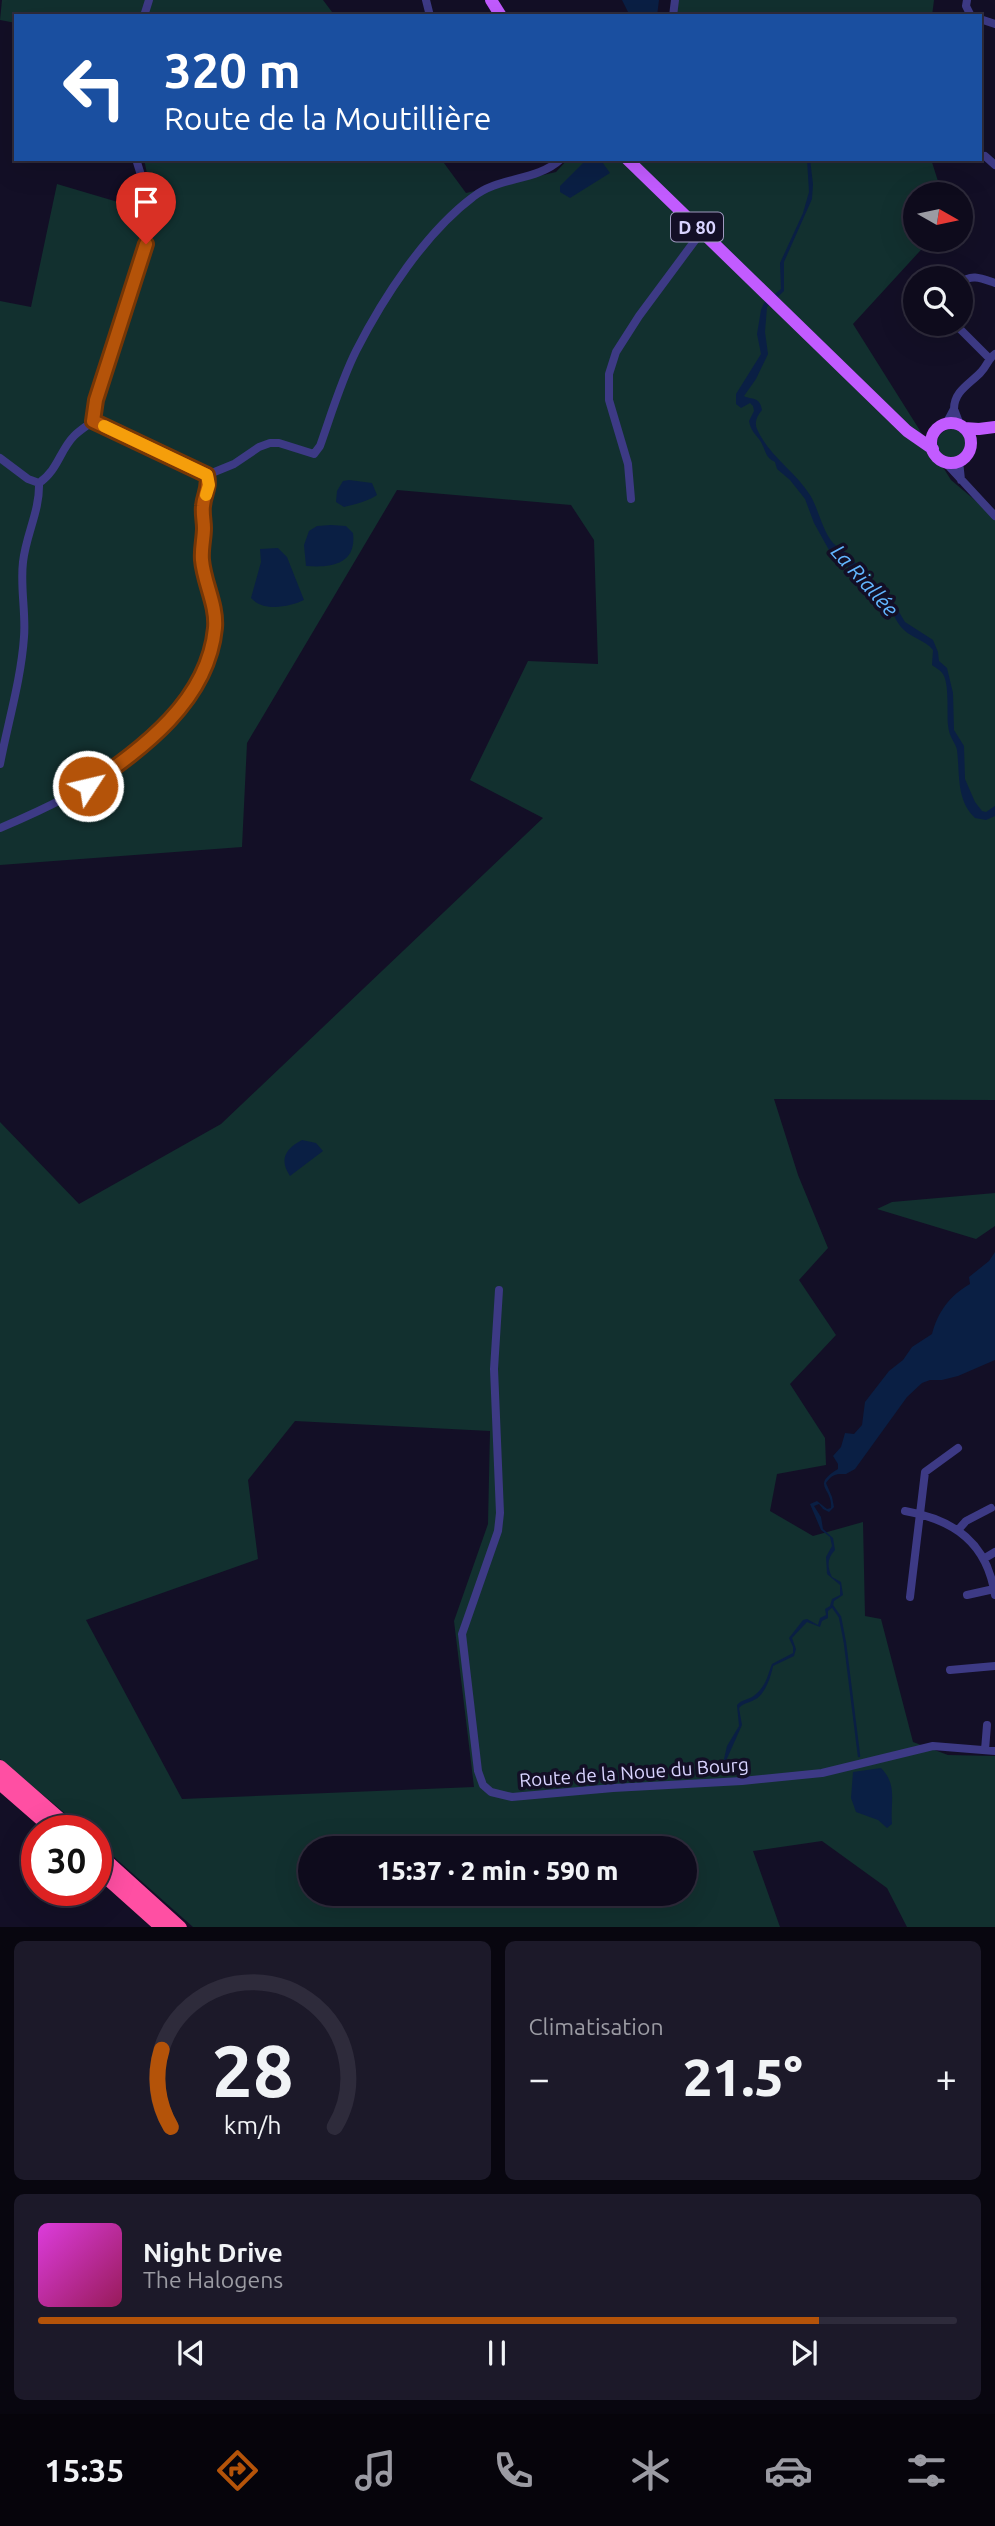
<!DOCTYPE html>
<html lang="fr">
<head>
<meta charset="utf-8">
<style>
	body { margin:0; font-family:Ubuntu,sans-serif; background:#1c1929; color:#f1f3f6; height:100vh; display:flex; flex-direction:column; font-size:26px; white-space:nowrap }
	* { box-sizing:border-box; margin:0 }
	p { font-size:23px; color:#9b9ba3 }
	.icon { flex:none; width:38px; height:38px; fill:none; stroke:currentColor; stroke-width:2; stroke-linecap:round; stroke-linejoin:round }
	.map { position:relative; height:1927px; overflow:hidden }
	.details { display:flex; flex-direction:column; gap:14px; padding:14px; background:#08060f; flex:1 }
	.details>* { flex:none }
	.top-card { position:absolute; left:14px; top:14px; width:968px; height:147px; border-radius:0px; box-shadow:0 7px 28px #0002,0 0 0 2px #2e2b3b; background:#1a4fa0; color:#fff; overflow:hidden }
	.needle { width:46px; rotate:99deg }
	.buttons { position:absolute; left:903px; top:182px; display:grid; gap:14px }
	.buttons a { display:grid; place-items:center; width:70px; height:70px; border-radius:50%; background:#0e0b1c; box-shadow:0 7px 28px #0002,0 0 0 2px #2e2b3b; font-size:35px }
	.speed { position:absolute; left:21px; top:1815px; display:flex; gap:14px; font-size:35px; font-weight:700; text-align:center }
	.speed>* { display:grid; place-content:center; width:91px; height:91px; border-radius:50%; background:#0e0b1c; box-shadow:0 7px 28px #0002,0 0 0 2px #2e2b3b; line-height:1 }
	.speed .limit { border:10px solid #d22; background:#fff; color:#111 }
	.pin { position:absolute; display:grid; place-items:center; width:60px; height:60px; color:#fff; margin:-72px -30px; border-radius:50% 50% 50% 0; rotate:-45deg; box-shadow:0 0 7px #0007 }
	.pin .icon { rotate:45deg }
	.me { position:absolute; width:77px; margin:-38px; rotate:55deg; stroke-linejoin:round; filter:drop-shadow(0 0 5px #0008) }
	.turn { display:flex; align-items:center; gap:24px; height:147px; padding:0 35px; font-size:32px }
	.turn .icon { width:91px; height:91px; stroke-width:2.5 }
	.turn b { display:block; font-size:49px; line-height:60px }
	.big { font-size:52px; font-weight:800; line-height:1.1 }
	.details .widget { flex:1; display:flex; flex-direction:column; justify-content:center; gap:10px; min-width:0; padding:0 24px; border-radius:10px; background:#1c1929 }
	.details .dial { align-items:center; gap:0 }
	.dial svg { height:182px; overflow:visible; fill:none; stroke:#2e2b3b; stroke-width:7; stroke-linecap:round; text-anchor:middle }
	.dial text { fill:#f1f3f6; stroke:none }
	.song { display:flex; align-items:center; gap:21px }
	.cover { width:84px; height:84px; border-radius:10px; background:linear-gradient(135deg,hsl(300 70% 55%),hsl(330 70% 35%)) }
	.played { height:7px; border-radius:4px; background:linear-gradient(90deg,#b45309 85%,#2e2b3b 85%) }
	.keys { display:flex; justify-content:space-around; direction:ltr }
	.heat { display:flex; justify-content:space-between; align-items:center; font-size:38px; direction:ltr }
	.details .tiles { flex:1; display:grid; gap:14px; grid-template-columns:1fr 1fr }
	.widget:last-child { grid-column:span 2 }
	.trip { position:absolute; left:298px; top:1836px; width:399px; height:70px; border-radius:35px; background:#0e0b1c; box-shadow:0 7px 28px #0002,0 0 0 2px #2e2b3b; font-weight:800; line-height:70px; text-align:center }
	.menu { display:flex; height:112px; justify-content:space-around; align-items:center; background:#06040b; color:#9b9ba3 }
	.menu .icon { width:49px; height:49px }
	.menu .on { color:#b45309 }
	.menu b { font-size:32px; color:#f1f3f6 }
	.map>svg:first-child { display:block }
	.green { fill:#12302f; fill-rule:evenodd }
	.water { fill:#0a1f44 }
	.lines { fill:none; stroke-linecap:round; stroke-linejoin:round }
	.stream { stroke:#0a1f44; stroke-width:2.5 }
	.street { stroke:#3d3a85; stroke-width:8 }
	.primary { stroke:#c25bff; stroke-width:12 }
	.highway { stroke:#ff4fa3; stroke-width:14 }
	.route-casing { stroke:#753606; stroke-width:18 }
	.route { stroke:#b45309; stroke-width:12 }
	.slow { stroke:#f59e0b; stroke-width:12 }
	.labels { text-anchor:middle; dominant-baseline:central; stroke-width:7; stroke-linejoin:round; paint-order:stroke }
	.shield { fill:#130f26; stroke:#9e99be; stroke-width:2 }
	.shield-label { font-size:18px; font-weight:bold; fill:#d9d4ff }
	.street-label { font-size:19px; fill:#d9d4ff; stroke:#130f26 }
	.water-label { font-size:21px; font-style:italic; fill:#62b6ff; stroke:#130f26 }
</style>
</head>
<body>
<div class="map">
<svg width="995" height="1928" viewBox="0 0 995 1928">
	<rect width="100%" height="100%" fill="#130f26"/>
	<path class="green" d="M2,0H323L335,16H16V23L0,20Z
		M675,0H934L932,16H677Z
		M144,159H441L466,193L556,172L568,159H931L942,194H915V240H930L853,324L951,480L995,517V1100L774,1099L798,1175L828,1248L799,1280L836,1335L790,1384L825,1438L826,1465L777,1474L770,1511L813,1536L863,1522L865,1616L881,1619L913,1742L948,1755L995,1756V1927H907L887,1888L822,1841L753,1851L780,1927H193L96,1841V1830H85L0,1759V1122L79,1204L221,1124L543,818L470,780L528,661L598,664L594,540L571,505L397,490L247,743L242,847L0,865V301L31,307L57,184L155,213ZM295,1421L490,1431L488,1524L454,1621L474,1787L182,1799L86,1620L258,1559L248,1480ZM310,1848H684V1894H310Z
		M937 444a15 15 0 1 1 30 0a15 15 0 1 1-30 0Z
		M995,1193V1226L976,1239L877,1209L892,1202Z"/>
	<path class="water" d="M622,0H659L657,16H630Z
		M587,159H600L610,173L570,198L560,192V186Z
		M807,159H810L813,184L812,199L784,262V291L767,307L765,332L768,354L756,379L744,396C751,400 760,396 762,410C757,416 754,422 757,429C769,456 795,471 810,495C819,510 822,530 833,543C837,547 842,549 846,553C853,559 869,578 872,586L889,595L905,622L933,640L938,652L939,661L947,668L953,693L954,730L964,746L965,779L975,802L982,811L986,812L995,806V816L986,820L975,818C956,800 960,774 957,750C956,743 949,738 948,725C947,713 949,687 944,676C942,671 936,668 932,665L933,650C925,640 912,638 904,630C887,613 900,605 869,593L865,583L849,568L845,561L829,550L814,523L805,499L790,480L777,469L775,462C765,457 766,451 761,442C756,434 751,432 749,421L754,411L753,406L750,403L741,408L736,404V394L761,354L757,334L761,310L764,303L781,289L780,263L803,213L809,192Z
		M349,480L372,483L377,495C371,500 353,505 344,507L336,502L337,491L343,481Z
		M331,525L346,526L353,533C357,565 330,568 306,566L304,545L309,531L317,526Z
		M278,548L287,557L304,600C290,607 263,612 251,598L261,562L260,549Z
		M302,1140L316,1143L323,1151L290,1176C279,1160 285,1149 302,1140Z
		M995,1252V1360L958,1376L942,1380H930L922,1383L907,1397L855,1469L846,1474C837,1474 833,1473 826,1483L832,1497L834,1507L829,1512L823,1509L819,1504L814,1506L821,1517L823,1529L833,1538L835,1550C827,1558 827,1567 832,1577L841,1582L843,1595L834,1601L833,1607L828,1611V1618L822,1621L820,1627L807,1622L792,1638L796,1649L794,1656L773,1666C771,1677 765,1695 754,1700C747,1704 745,1702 739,1708L742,1725L725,1763L724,1772H721L727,1746L739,1726L737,1705C742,1699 750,1700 756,1694C766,1686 768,1674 772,1664L793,1653V1647L789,1638L803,1620L807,1619L818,1625L820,1618L826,1615L825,1609L830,1606L832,1599L840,1595V1585L827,1574L826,1557L832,1546L830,1537L821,1530L810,1504L817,1501L827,1509L831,1508C833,1488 810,1486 838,1469V1464L833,1456L841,1447L845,1433L854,1434L862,1425L865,1402L889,1371L903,1360L912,1347L932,1334C938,1312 949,1296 970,1284L969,1277L989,1261Z
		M881,1768C898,1785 890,1802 892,1824L887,1828L878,1820L856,1812L851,1798L853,1772Z"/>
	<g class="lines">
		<path class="stream" d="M833,1607L840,1617L845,1643L859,1756"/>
		<path class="street" d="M426,0L430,16
			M967,0L966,6L971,16
			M144,16L149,0
			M673,16L675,0
			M980,19L995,24
			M985,156L995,165
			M961,283C971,273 983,279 995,283
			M955,324L989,358
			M954,409C954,391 970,384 981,372C987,366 988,359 995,354
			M93,421L96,400L146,244L147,205L145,188L136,159
			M946,424L954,409L960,425
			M0,458L28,479L39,483C58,470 60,450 74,436C80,430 87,426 93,421L207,475L234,464L259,447L270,443H279L314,454L320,446C331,415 341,381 356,351C383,298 425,233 473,197C499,176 536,182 561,159
			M959,461L961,480
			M945,462L995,516
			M631,499L628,464L609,400V374L616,352L639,316L702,231
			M0,764C8,722 21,680 24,637C26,612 20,587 23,562C26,534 40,511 39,483
			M0,828C81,794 187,741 210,647C212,641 215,634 215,627C217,603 203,582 202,559C201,549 204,538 204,527C204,520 202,513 203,506C204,494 210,488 207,475
			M499,1290L494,1369L500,1513L498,1531L462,1634L478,1771L483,1785L491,1792L512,1797L613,1788L742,1781L822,1773L933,1746L995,1751
			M905,1511C955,1520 987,1543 995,1595
			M958,1530L966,1521L991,1508
			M985,1558L995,1552
			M967,1595L994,1589
			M910,1597L925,1472L958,1448
			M950,1670L995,1666
			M985,1750L987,1725"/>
		<path class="primary" d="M491,0L501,16
			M627,159L907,431L933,449
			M931 443a20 20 0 1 1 40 0a20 20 0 1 1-40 0Z
			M964,428L979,429L995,427"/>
		<path class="highway" d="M0,1767L72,1830
			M0,1783L54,1830
			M96,1852L180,1928
			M96,1868L163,1928"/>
	</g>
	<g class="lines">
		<g class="route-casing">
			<path id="route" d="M88,786C143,748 208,701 215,628C217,605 204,583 202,560C201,549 204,538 204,528C204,521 202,513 203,506C204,494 210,488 207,475L93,421L96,400L146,244"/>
		</g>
		<use href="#route" class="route"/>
		<path class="slow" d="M104,426L207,475L209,485L206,495"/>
	</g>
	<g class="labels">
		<rect class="shield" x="671" y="212.5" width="52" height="29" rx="5"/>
		<g class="shield-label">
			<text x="697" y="227">D 80</text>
		</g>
		<g class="street-label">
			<text transform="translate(634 1772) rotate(-4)">Route de la Noue du Bourg</text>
		</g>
		<g class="water-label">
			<text transform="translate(865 580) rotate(48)">La Riallée</text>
		</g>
	</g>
</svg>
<div class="buttons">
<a><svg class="needle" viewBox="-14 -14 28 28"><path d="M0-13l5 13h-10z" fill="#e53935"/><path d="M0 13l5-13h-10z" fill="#9b9ba3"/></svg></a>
<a><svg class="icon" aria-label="search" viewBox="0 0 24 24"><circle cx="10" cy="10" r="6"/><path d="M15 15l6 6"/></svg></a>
</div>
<div class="speed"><div class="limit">30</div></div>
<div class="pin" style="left:146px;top:244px;background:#d93025"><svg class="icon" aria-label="arrive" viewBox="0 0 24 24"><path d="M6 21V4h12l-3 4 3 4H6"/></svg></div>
<svg class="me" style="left:88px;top:786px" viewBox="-20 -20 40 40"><circle r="17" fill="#b45309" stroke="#fff" stroke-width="3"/><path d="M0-11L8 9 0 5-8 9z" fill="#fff"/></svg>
<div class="trip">15:37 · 2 min · 590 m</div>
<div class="top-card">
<div class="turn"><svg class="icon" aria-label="left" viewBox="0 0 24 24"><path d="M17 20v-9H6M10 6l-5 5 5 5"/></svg><div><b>320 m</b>Route de la Moutillière</div></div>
</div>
</div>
<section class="details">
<div class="tiles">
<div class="widget dial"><svg viewBox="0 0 100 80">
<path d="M14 69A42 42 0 1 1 86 69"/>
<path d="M14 69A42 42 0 0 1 10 35" stroke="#b45309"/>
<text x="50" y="56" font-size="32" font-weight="700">28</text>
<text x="50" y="72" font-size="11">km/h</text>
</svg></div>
<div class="widget"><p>Climatisation</p>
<div class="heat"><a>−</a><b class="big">21.5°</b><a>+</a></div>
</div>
<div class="widget">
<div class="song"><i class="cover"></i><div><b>Night Drive</b><p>The Halogens</p></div></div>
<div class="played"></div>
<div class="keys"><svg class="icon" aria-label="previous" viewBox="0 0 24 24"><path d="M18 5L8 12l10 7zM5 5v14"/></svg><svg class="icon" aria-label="pause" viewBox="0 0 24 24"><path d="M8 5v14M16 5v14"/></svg><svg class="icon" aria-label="next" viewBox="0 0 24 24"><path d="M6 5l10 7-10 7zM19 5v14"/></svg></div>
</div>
</div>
</section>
<nav class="menu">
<b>15:35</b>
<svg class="icon on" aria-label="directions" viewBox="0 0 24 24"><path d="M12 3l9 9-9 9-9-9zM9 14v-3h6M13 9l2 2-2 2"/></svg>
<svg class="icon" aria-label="music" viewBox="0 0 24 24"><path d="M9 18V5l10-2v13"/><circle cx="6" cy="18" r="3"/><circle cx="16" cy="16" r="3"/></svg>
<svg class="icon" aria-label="phone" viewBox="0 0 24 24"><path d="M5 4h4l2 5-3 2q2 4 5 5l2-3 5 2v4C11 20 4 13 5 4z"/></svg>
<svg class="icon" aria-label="climate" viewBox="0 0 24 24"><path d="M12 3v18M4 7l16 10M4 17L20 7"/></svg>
<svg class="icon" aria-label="car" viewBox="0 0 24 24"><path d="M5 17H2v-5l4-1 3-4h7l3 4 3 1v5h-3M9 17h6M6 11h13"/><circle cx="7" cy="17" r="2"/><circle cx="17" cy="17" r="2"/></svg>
<svg class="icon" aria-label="filters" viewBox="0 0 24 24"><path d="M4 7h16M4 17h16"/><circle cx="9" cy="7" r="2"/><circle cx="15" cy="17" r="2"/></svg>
</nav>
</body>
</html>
